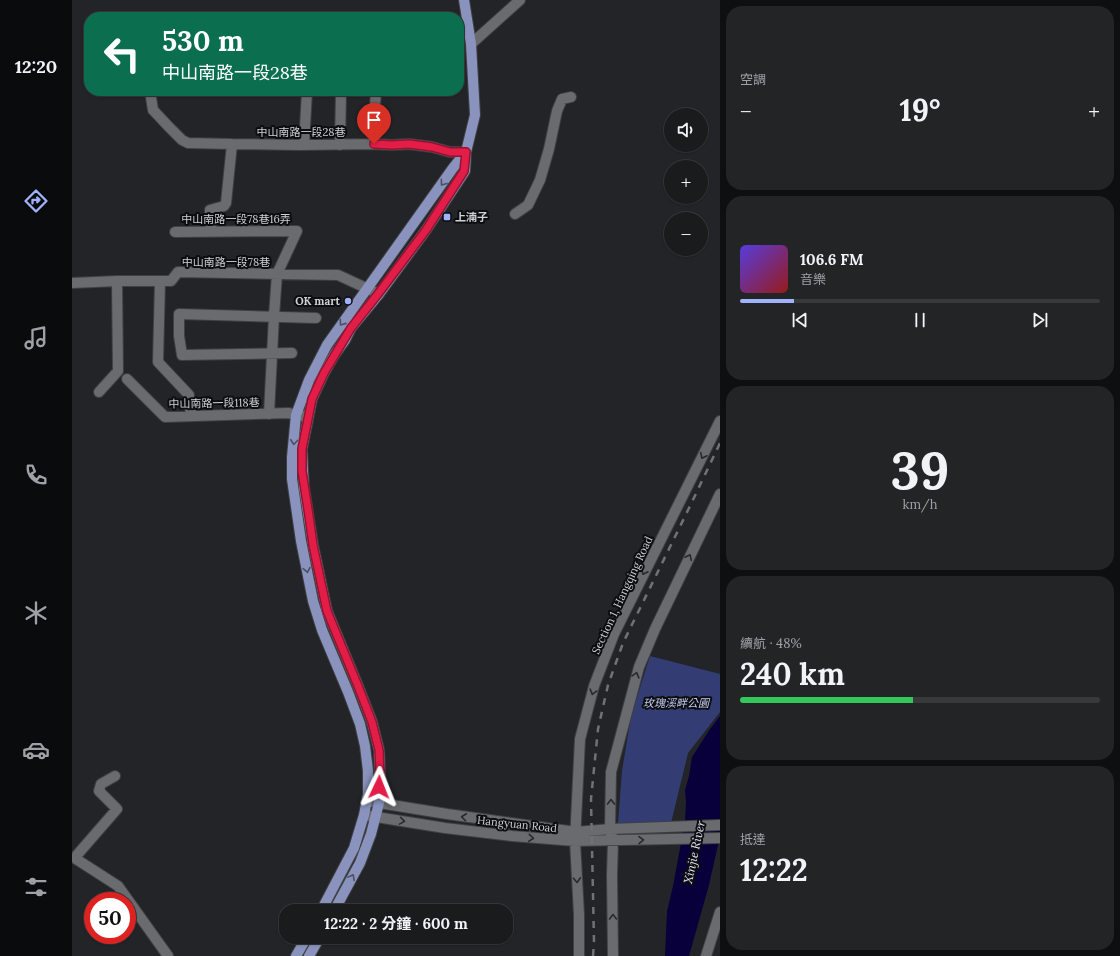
<!DOCTYPE html>
<html lang="zh-TW">
<head>
<meta charset="utf-8">
<style>
	body { margin:0; font-family:Lora,"Noto Sans TC",serif; background:#232426; color:#f1f3f6; height:100vh; display:flex; flex-direction:column; font-size:15px; white-space:nowrap }
	* { box-sizing:border-box; margin:0 }
	p { font-size:13px; color:#9fa1a4 }
	.icon { flex:none; width:22px; height:22px; fill:none; stroke:currentColor; stroke-width:2; stroke-linecap:round; stroke-linejoin:round }
	.map { position:relative; flex:1; overflow:hidden }
	.sheet { display:flex; flex-direction:column; gap:6px; padding:6px; background:#0e0f10; width:400px }
	.sheet>* { flex:none }
	.hud { position:absolute; left:12px; top:12px; width:380px; height:84px; border-radius:16px; box-shadow:0 1px 3px #0004,0 0 0 1px #38393b; background:#0b6e4f; color:#fff; overflow:hidden }
	.controls { position:absolute; left:592px; top:108px; display:grid; gap:8px }
	.controls a { display:grid; place-items:center; width:44px; height:44px; border-radius:50%; background:#1a1b1d; box-shadow:0 1px 3px #0004,0 0 0 1px #38393b; font-size:20px }
	.speed { position:absolute; left:12px; top:892px; display:flex; gap:8px; font-size:20px; font-weight:700; text-align:center }
	.speed>* { display:grid; place-content:center; width:52px; height:52px; border-radius:50%; background:#1a1b1d; box-shadow:0 1px 3px #0004,0 0 0 1px #38393b; line-height:1 }
	.speed .limit { border:6px solid #d22; background:#fff; color:#111 }
	.pin { position:absolute; display:grid; place-items:center; width:34px; height:34px; color:#fff; margin:-41px -17px; border-radius:50% 50% 50% 0; rotate:-45deg; box-shadow:0 0 4px #0007 }
	.pin .icon { rotate:45deg }
	.me { position:absolute; width:44px; margin:-22px; rotate:2deg; stroke-linejoin:round; filter:drop-shadow(0 0 3px #0008) }
	.turn { display:flex; align-items:center; gap:14px; height:84px; padding:0 12px; font-size:18px }
	.turn .icon { width:52px; height:52px; stroke-width:2.5 }
	.turn b { display:block; font-size:28px; line-height:34px }
	.big { font-size:30px; font-weight:700; line-height:1.1 }
	.sheet .widget { flex:1; display:flex; flex-direction:column; justify-content:center; gap:6px; min-width:0; padding:0 14px; border-radius:16px; background:#232426 }
	.sheet .dial { align-items:center; gap:0 }
	.dial b { font-size:52px; line-height:1 }
	.song { display:flex; align-items:center; gap:12px }
	.cover { width:48px; height:48px; border-radius:6px; background:linear-gradient(135deg,hsl(250 70% 55%),hsl(0 70% 35%)) }
	.played { height:4px; border-radius:2px; background:linear-gradient(90deg,#a1b2fd 15%,#38393b 15%) }
	.keys { display:flex; justify-content:space-around; direction:ltr }
	.heat { display:flex; justify-content:space-between; align-items:center; font-size:22px; direction:ltr }
	.charge { height:6px; border-radius:3px; background:linear-gradient(90deg,#34c759 48%,#38393b 0) }
	.trip { position:absolute; left:207px; top:904px; width:234px; height:40px; border-radius:16px; background:#1a1b1d; box-shadow:0 1px 3px #0004,0 0 0 1px #38393b; font-weight:700; line-height:40px; text-align:center }
	main { display:flex; flex:1; min-height:0 }
	.menu { display:flex; flex-direction:column; width:72px; justify-content:space-around; align-items:center; background:#0a0b0c; color:#9fa1a4 }
	.menu .icon { width:28px; height:28px }
	.menu .on { color:#a1b2fd }
	.menu b { font-size:18px; color:#f1f3f6 }
	.map>svg:first-child { display:block }
	.green { fill:#333d74 }
	.water { fill:#07003b }
	.lines { fill:none; stroke-linecap:round; stroke-linejoin:round }
	.minor-casing { stroke:#3f4043; stroke-width:12 }
	.major-casing { stroke:#3f4043; stroke-width:12 }
	.minor { stroke:#6a6b6f; stroke-width:10 }
	.major { stroke:#8993bd; stroke-width:10 }
	.rail { stroke:#717275; stroke-width:2.5; stroke-dasharray:7 7; stroke-linecap:butt }
	.oneway { stroke:#4a5066 }
	.oneway2 { stroke:#28292c }
	.route-casing { stroke:#92132f; stroke-width:10 }
	.route { stroke:#e11d48; stroke-width:7 }
	.poi-dot { fill:#a1b2fd; stroke:#0c0d0f; stroke-width:1.5 }
	.labels { text-anchor:middle; dominant-baseline:central; stroke-width:4; stroke-linejoin:round; paint-order:stroke }
	.street-label { font-size:11px; fill:#d0d1d4; stroke:#0c0d0f }
	.poi-label { font-size:11px; font-weight:bold; fill:#d0d1d4; stroke:#0c0d0f; text-anchor:start }
	.park-label { font-size:11px; font-style:italic; fill:#c2ccf4; stroke:#0c0d0f }
	.water-label { font-size:12px; font-style:italic; fill:#dde2f6; stroke:#0c0d0f }
</style>
</head>
<body>
<main>
<nav class="menu">
<b>12:20</b>
<svg class="icon on" aria-label="directions" viewBox="0 0 24 24"><path d="M12 3l9 9-9 9-9-9zM9 14v-3h6M13 9l2 2-2 2"/></svg>
<svg class="icon" aria-label="music" viewBox="0 0 24 24"><path d="M9 18V5l10-2v13"/><circle cx="6" cy="18" r="3"/><circle cx="16" cy="16" r="3"/></svg>
<svg class="icon" aria-label="phone" viewBox="0 0 24 24"><path d="M5 4h4l2 5-3 2q2 4 5 5l2-3 5 2v4C11 20 4 13 5 4z"/></svg>
<svg class="icon" aria-label="climate" viewBox="0 0 24 24"><path d="M12 3v18M4 7l16 10M4 17L20 7"/></svg>
<svg class="icon" aria-label="car" viewBox="0 0 24 24"><path d="M5 17H2v-5l4-1 3-4h7l3 4 3 1v5h-3M9 17h6M6 11h13"/><circle cx="7" cy="17" r="2"/><circle cx="17" cy="17" r="2"/></svg>
<svg class="icon" aria-label="filters" viewBox="0 0 24 24"><path d="M4 7h16M4 17h16"/><circle cx="9" cy="7" r="2"/><circle cx="15" cy="17" r="2"/></svg>
</nav>
<div class="map">
<svg width="648" height="956" viewBox="0 0 648 956">
	<rect width="100%" height="100%" fill="#232427"/>
	<path class="green" d="M578,656L648,674V712L616,753L599,823H546L550,771L559,716Z"/>
	<path class="water" d="M648,716V836L637,885L617,956H593L595,911L601,886L613,821L614,802L613,790L617,776L620,757L638,729Z"/>
	<g class="lines">
		<g class="minor-casing">
			<path id="minor" d="M399,44L448,0
				M78,91L81,110L97,127L110,140L116,143L160,144
				M302,144L303,106L304,91
				M232,145L235,91
				M268,145L269,91
				M443,214L456,205L468,180L477,149L485,111L490,99L499,97
				M139,231L138,213V210L152,206L154,203L160,144L227,145L302,144L320,145L337,144L360,147L378,152H394
				M103,232L225,231L205,274L202,316L197,414
				M88,281L86,362L117,395L119,416
				M0,283L45,281H99L106,272L266,275L307,294
				M220,353L110,355L107,336V314L244,318
				M55,379L93,417L216,413L236,417
				M27,392L46,371L45,281
				M43,776L29,784L27,791L45,809L5,855L4,859L46,886L96,956
				M295,801L375,814L504,832L538,829L648,825
				M292,815L373,828L440,836L503,841L648,838
				M507,956V915L503,841L508,739L522,686L542,634L648,421
				M541,956L540,875L541,841L538,829L539,772L567,667L583,629L648,494
				M634,956L648,912"/>
		</g>
		<g class="major-casing">
			<path id="major" d="M249,911L282,848L292,815L296,794V771L293,746L288,724L276,692L250,630L241,601L229,541L220,479V457L224,415L237,380L255,345L381,168L394,152
				M262,911L288,863L299,834L307,803L308,771L307,750L300,722L286,686L255,611L241,545L232,487L231,471L230,449L240,399L252,373L263,354L273,340L279,328L307,294L354,230L393,171L394,152L403,115L399,44L392,0
				M224,956L235,937
				M237,956L248,937"/>
		</g>
		<use href="#minor" class="minor"/>
		<use href="#major" class="major"/>
		<path class="rail" d="M521,956L522,942L519,799L526,729L536,685L551,643L619,504L648,443"/>
	</g>
	<defs><path id="oneway-chevron" d="M-2-3.5L2.5 0L-2 3.5" fill="none" stroke-width="1.6" stroke-linecap="round" stroke-linejoin="round"/></defs>
	<g class="oneway">
		<use href="#oneway-chevron" transform="translate(371 183) rotate(126)"/>
		<use href="#oneway-chevron" transform="translate(270 323) rotate(125)"/>
		<use href="#oneway-chevron" transform="translate(222 442) rotate(95)"/>
		<use href="#oneway-chevron" transform="translate(235 570) rotate(79)"/>
		<use href="#oneway-chevron" transform="translate(280 877) rotate(-62)"/>
	</g>
	<g class="oneway2">
		<use href="#oneway-chevron" transform="translate(631 456) rotate(117)"/>
		<use href="#oneway-chevron" transform="translate(617 557) rotate(-64)"/>
		<use href="#oneway-chevron" transform="translate(572 572) rotate(117)"/>
		<use href="#oneway-chevron" transform="translate(564 675) rotate(-74)"/>
		<use href="#oneway-chevron" transform="translate(521 692) rotate(105)"/>
		<use href="#oneway-chevron" transform="translate(539 802) rotate(-89)"/>
		<use href="#oneway-chevron" transform="translate(392 817) rotate(-173)"/>
		<use href="#oneway-chevron" transform="translate(330 821) rotate(9)"/>
		<use href="#oneway-chevron" transform="translate(459 838) rotate(5)"/>
		<use href="#oneway-chevron" transform="translate(569 840) rotate(-1)"/>
		<use href="#oneway-chevron" transform="translate(505 880) rotate(87)"/>
		<use href="#oneway-chevron" transform="translate(541 917) rotate(-90)"/>
	</g>
	<g class="lines">
		<g class="route-casing">
			<path id="route" d="M302,144L320,145L337,144L360,147L378,152H394L392,171L354,230L306,294L279,328L252,373L240,399L230,449V471L237,516L241,545L255,611L286,686L300,722L307,750L308,771L307,787"/>
		</g>
		<use href="#route" class="route"/>
	</g>
	<g class="poi-dot">
		<rect x="371" y="213" width="8" height="8" rx="2"/>
		<circle cx="276" cy="301" r="4"/>
	</g>
	<g class="labels">
		<g class="street-label">
			<text x="229" y="132">中山南路一段28巷</text>
			<text x="164" y="219">中山南路一段78巷16弄</text>
			<text x="154" y="262">中山南路一段78巷</text>
			<text transform="translate(142 403) rotate(-1)">中山南路一段118巷</text>
			<text transform="translate(550 595) rotate(-65)">Section 1, Hangqing Road</text>
			<text transform="translate(445 824) rotate(6)">Hangyuan Road</text>
		</g>
		<g class="poi-label">
			<text x="383" y="217">上湳子</text>
			<text x="268" y="301" text-anchor="end">OK mart</text>
		</g>
		<g class="park-label">
			<text x="604" y="703">玫瑰溪畔公園</text>
		</g>
		<g class="water-label">
			<text transform="translate(622 852) rotate(-78)">Xinjie River</text>
		</g>
	</g>
</svg>
<div class="controls">
<a><svg class="icon" aria-label="sound" viewBox="0 0 24 24"><path d="M4 9h4l5-4v14l-5-4H4zM17 9q2 3 0 6"/></svg></a>
<a>+</a>
<a>−</a>
</div>
<div class="speed"><div class="limit">50</div></div>
<div class="pin" style="left:302px;top:144px;background:#d93025"><svg class="icon" aria-label="arrive" viewBox="0 0 24 24"><path d="M6 21V4h12l-3 4 3 4H6"/></svg></div>
<svg class="me" style="left:307px;top:787px" viewBox="-20 -20 40 40"><path d="M0-17L14 15 0 8-14 15z" fill="#e11d48" stroke="#fff" stroke-width="4"/></svg>
<div class="trip">12:22 · 2 分鐘 · 600 m</div>
<div class="hud">
<div class="turn"><svg class="icon" aria-label="left" viewBox="0 0 24 24"><path d="M17 20v-9H6M10 6l-5 5 5 5"/></svg><div><b>530 m</b>中山南路一段28巷</div></div>
</div>
</div>
<section class="sheet">
<div class="widget"><p>空調</p>
<div class="heat"><a>−</a><b class="big">19°</b><a>+</a></div>
</div>
<div class="widget">
<div class="song"><i class="cover"></i><div><b>106.6 FM</b><p>音樂</p></div></div>
<div class="played"></div>
<div class="keys"><svg class="icon" aria-label="previous" viewBox="0 0 24 24"><path d="M18 5L8 12l10 7zM5 5v14"/></svg><svg class="icon" aria-label="pause" viewBox="0 0 24 24"><path d="M8 5v14M16 5v14"/></svg><svg class="icon" aria-label="next" viewBox="0 0 24 24"><path d="M6 5l10 7-10 7zM19 5v14"/></svg></div>
</div>
<div class="widget dial"><b>39</b><p>km/h</p></div>
<div class="widget"><p>續航 · 48%</p><b class="big">240 km</b><div class="charge"></div></div>
<div class="widget"><p>抵達</p><b class="big">12:22</b></div>
</section>
</main>
</body>
</html>
